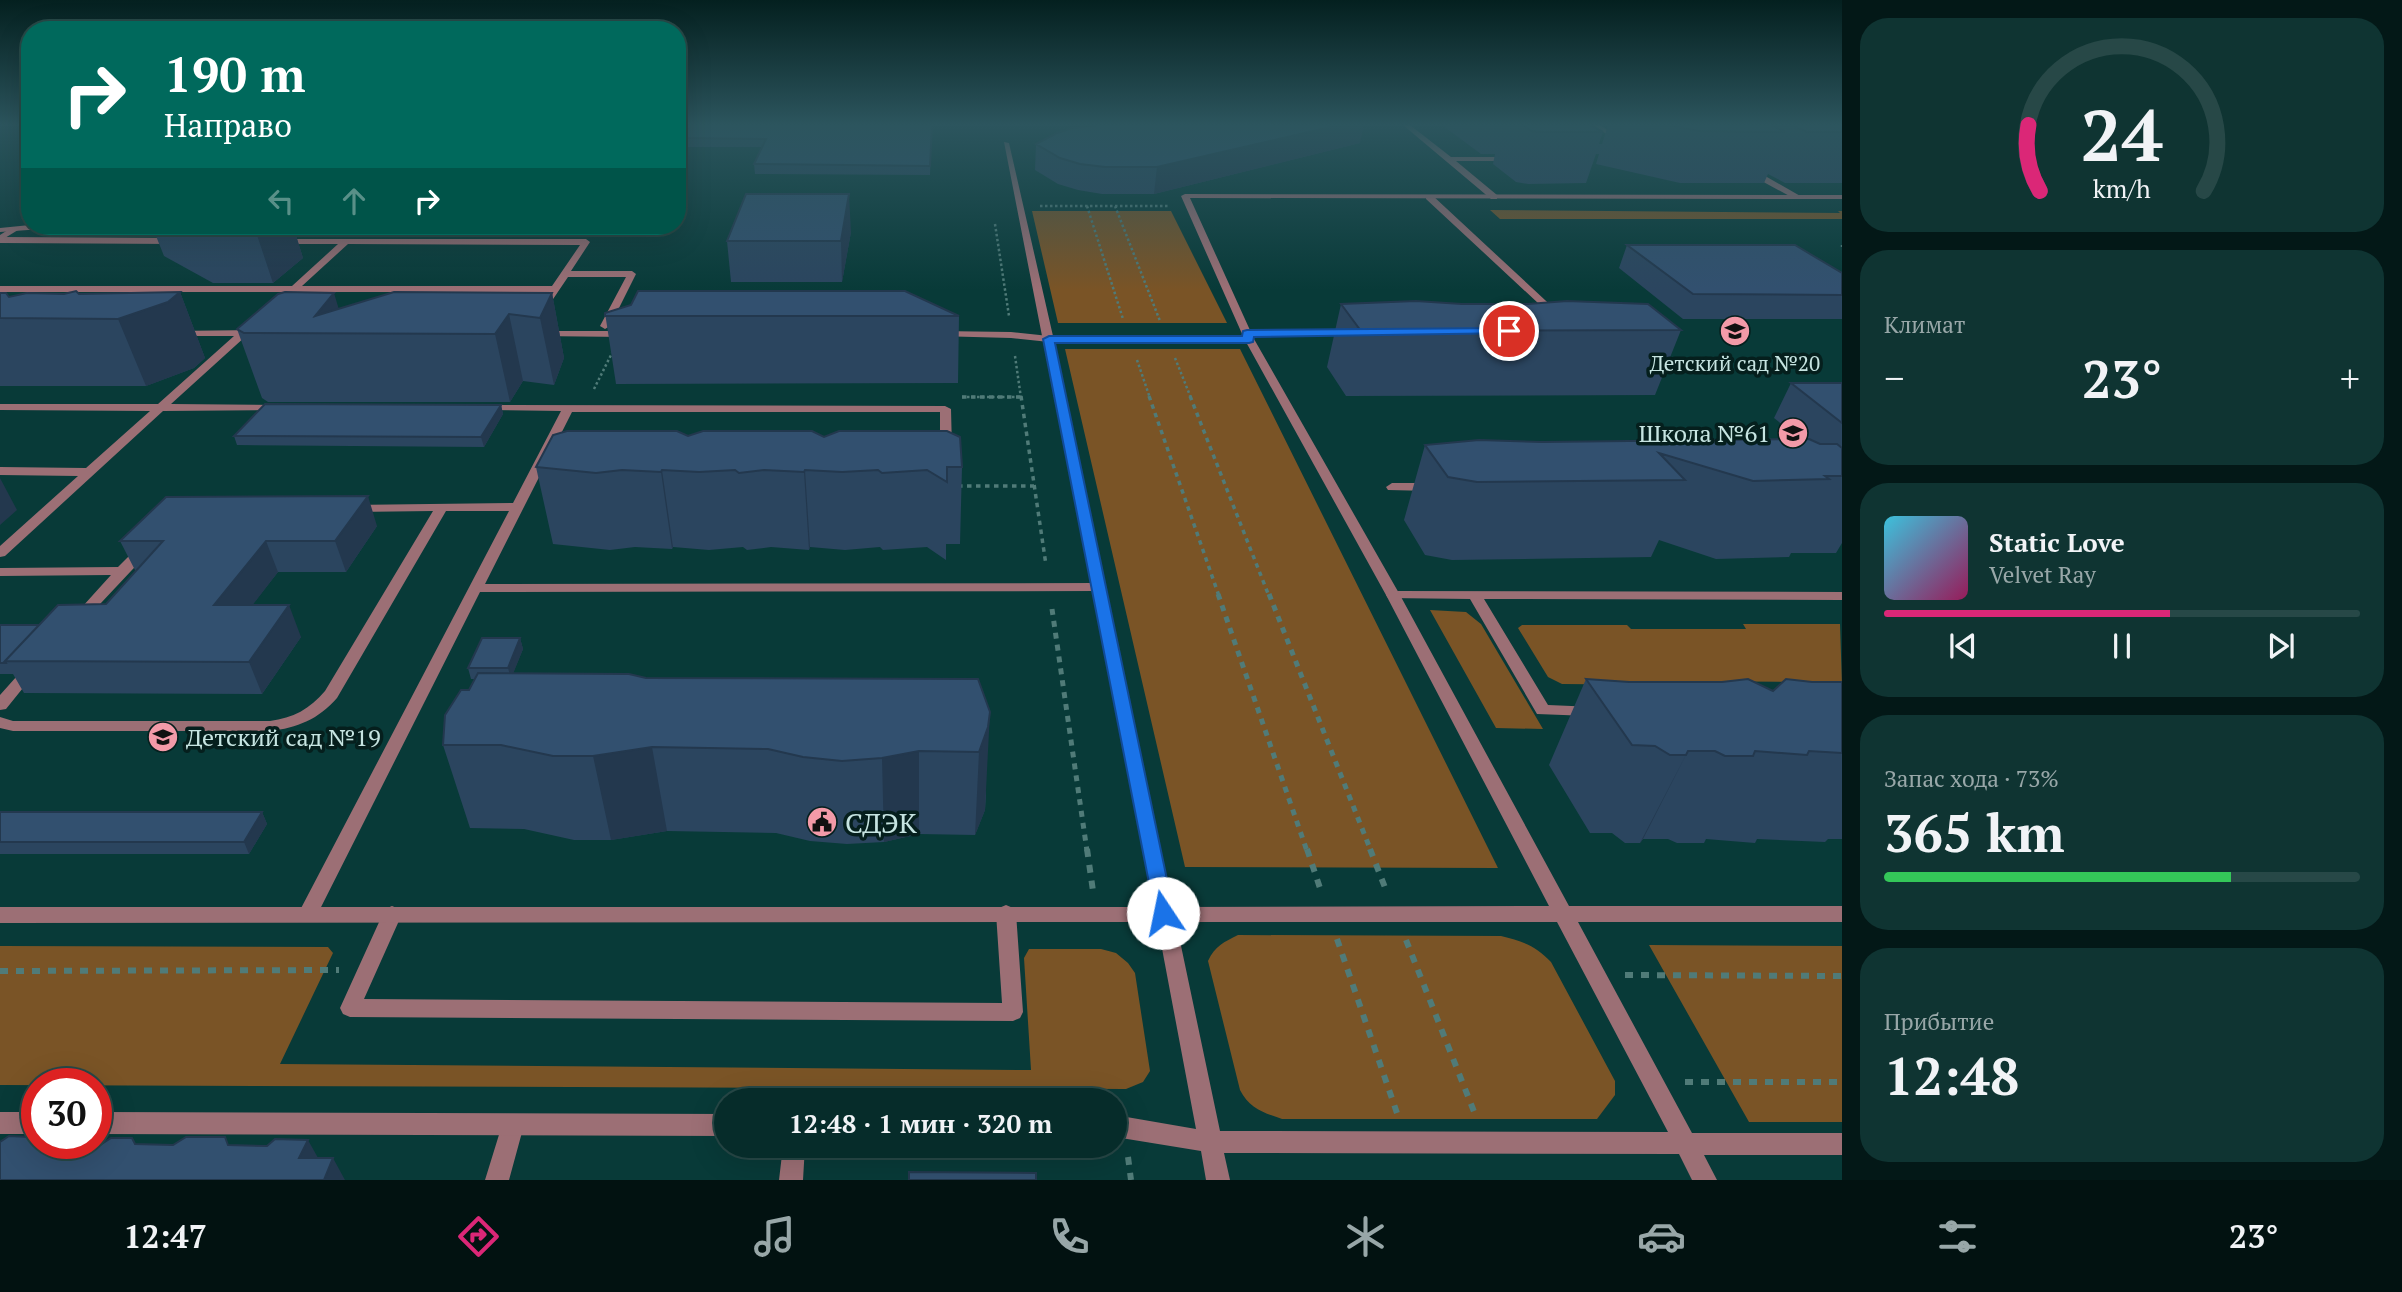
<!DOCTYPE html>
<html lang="ru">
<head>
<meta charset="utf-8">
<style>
	body { margin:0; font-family:"PT Serif",serif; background:#0f3432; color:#f1f3f6; height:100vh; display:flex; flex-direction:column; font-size:26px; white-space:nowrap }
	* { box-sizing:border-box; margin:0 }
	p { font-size:23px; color:#98a7a8 }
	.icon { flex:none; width:38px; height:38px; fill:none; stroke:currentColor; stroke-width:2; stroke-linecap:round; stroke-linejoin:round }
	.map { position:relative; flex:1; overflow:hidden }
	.details { display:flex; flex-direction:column; gap:18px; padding:18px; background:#031817; width:560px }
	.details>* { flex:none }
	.top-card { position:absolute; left:21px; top:21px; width:665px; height:214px; border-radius:28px; box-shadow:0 7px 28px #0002,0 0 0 2px #274847; background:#00695c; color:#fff; overflow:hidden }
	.speed { position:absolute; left:21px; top:1068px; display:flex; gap:14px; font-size:35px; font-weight:700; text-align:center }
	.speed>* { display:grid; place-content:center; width:91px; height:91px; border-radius:50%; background:#062c2a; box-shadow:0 7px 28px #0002,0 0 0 2px #274847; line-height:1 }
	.speed .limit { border:10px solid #d22; background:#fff; color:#111 }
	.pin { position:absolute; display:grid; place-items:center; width:60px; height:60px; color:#fff; margin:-30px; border:4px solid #fff; border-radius:50%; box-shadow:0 2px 7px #0007 }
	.me { position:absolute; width:77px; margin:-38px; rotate:349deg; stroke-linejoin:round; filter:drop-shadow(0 0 5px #0008) }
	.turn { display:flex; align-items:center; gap:24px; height:147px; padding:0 28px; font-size:32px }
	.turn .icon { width:91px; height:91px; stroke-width:2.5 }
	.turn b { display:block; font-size:49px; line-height:60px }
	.lanes { display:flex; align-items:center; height:66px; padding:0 28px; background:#0003; justify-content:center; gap:35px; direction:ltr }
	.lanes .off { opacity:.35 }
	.big { font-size:52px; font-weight:600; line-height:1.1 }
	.details .card { flex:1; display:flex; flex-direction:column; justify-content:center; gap:10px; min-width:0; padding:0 24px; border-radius:28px; background:#0f3432 }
	.details .dial { align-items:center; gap:0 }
	.dial svg { height:182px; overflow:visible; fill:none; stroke:#274847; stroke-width:7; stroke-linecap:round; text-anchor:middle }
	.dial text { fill:#f1f3f6; stroke:none }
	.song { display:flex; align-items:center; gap:21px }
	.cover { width:84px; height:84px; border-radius:10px; background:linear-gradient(135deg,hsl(190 70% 55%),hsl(330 70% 35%)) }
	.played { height:7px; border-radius:4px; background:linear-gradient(90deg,#db2777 60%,#274847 60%) }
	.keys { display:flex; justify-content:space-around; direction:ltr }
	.heat { display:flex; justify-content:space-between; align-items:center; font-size:38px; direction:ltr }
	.charge { height:10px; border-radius:5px; background:linear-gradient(90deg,#34c759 73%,#274847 0) }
	.trip { position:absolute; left:714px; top:1088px; width:413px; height:70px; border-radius:35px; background:#062c2a; box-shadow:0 7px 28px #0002,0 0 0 2px #274847; font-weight:600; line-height:70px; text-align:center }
	.menu { display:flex; height:112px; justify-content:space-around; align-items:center; background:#021211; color:#98a7a8 }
	.menu .icon { width:49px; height:49px }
	.menu .active { color:#db2777 }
	.menu b { font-size:32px; color:#f1f3f6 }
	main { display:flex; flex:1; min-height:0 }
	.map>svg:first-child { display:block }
	.green { fill:#7a5426 }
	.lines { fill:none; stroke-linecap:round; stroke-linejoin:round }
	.path-far3 { stroke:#507b78; stroke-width:2.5; stroke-dasharray:2.5 2.5; stroke-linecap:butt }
	.path-far2 { stroke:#507b78; stroke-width:3.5; stroke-dasharray:4.5 4.5; stroke-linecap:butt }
	.path-far1 { stroke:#507b78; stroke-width:5; stroke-dasharray:6 6; stroke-linecap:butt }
	.path { stroke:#507b78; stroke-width:6; stroke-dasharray:8 8; stroke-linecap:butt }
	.lane { fill:#9c6f75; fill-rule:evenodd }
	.street { fill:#9c6f75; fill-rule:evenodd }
	.wall { fill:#2b455f }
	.shaded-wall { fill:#23384e }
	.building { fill:#32506f; stroke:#23384e; stroke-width:2 }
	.route { fill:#1a73e8; stroke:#114b97; stroke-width:2 }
	.labels { text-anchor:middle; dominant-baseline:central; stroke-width:7; stroke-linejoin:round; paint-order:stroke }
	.far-poi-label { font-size:21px; fill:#c6e4e1; stroke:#051f1d }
	.poi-label { font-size:24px; fill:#c6e4e1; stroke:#051f1d; text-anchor:end }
	.near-poi-label { font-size:28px; fill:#c6e4e1; stroke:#051f1d; text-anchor:start }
</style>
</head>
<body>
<main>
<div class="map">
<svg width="1842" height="1180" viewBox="0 0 1842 1180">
	<rect width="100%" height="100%" fill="#083a38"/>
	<path class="green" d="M1490,210L1840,213L1838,211H1842V219H1500Z
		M1032,211H1171L1227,323H1058Z
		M1065,349H1240L1498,868L1185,867Z
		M1430,610L1466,612L1481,624L1543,729L1496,728Z
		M1743,624H1840L1842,686L1796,682L1673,681L1676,685L1562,684L1548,677L1518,628L1522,625H1627L1631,629H1746Z
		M1238,935L1501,936C1522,941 1536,946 1551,962L1615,1081V1095L1597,1119H1282C1264,1113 1249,1108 1240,1090L1208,961C1215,946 1224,942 1238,935Z
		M1649,945L1842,946V1122H1749Z
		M0,946L328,947L333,953L280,1064L1031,1070L1024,958L1029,949H1101L1116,953L1128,963L1135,973L1150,1071L1143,1082L1126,1089L0,1085Z"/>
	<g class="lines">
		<path class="path-far3" d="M1040,206H1168
			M1087,206L1123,319
			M1115,206L1160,321
			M995,224L1009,316
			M1842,245V247
			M1015,356L1021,398
			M1175,358L1191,398
			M1137,360L1150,398
			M594,389L612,353
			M962,397H1021"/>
		<path class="path-far2" d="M1021,396L1046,565
			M1149,396L1219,596
			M1190,396L1269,596
			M962,397H1021
			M958,486H1034"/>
		<path class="path-far1" d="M1218,594L1307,851
			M1269,594L1371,851
			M1052,609L1087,851"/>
		<path class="path" d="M1087,849L1093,891
			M1307,849L1321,891
			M1370,849L1386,890
			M1337,939L1398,1116
			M1406,940L1475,1114
			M0,971L339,970
			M1625,975L1842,976
			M1685,1082H1842
			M1128,1157L1131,1180"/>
		<path class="lane" d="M1403,125H1410L1451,157H1515L1512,161H1456L1497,195V199H1491Z
			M1592,125H1600L1626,142L1621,143Z
			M1747,169H1753L1802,197L1795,199L1747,173Z
			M1426,195H1432L1559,313V317H1553L1426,199Z
			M30,225L60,226L56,228L0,232V228Z
			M0,237L177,238L181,241L177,244L0,243Z
			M278,239H586L590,242L571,271H632L636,274L610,326L605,329L600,326L626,277H568L545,311L542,312L537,309L549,292H0V286H292L338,244H281L277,241ZM348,244L580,245L552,286H302Z
			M1247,330L1352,329L1357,332L1352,335H1244L1242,333Z
			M173,331L258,330L263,333L258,336H246L171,404L279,405L285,408L283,410L163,411L5,556L0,557V546L78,476L0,475V467L86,468L150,411L0,410V404H158L234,336H176L173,335Z
			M540,331H625L630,334L625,337L537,336V332Z
			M939,331L1011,332L1049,336L1054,339L1049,342L1011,338L936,336L934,334Z
			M484,405L945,406L951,409L952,449L946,453L940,449V412H572L485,584L1097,583L1104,587L1097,591L480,592L315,919L308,922L301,919L298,914L509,511H446L337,698C319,719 297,728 270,731H13L0,728V717L13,721H270C293,718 310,709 325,691L433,511L354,512L348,508L350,505L513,503L561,411L480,410V406Z
			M1392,483H1431L1437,487L1431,491L1388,490L1386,487Z
			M142,547L149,551L147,554L85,620L80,621L73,617L111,575L0,576V568L118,567L137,548Z
			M1393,591L1842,592V600L1484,599L1548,705L1595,707L1597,711L1595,715L1589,716L1537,714L1470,599L1388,598L1386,595Z
			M30,665L35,667L38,670L35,673L6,709L0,710V695L25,667Z
			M1006,905L1013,908L1016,913L1023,1012L1020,1018L1013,1021L350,1017L343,1014L340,1008L385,909L392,906L399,909L402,914L364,999L1002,1003L996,913L999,908Z
			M513,1114L521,1117L524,1125L509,1180H485L502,1125L505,1117Z
			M783,1146H805L803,1180H779Z"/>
		<path class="street" d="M1004,142L1009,143L1053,336H1243L1181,196L1185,194L1842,195V199L1190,198L1254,339L1400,595L1569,906H1842V922H1578L1692,1133H1842V1155H1704L1717,1180H1692L1679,1154L1224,1153L1230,1180H1206L1201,1151L1115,1137V1115L1196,1129L1157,922L0,923V907H1154ZM1055,342H1246L1386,595L1549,906L1173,907ZM1176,922H1557L1668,1132L1220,1131Z
			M11,228L18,230L0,241V235Z
			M0,1112H37V1134H0Z
			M96,1112L726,1114V1136L96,1134Z"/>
	</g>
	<path class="wall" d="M932,125L930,175L755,174L754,164L762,147H683L682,138L683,136H678L677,127Z
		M1442,125H1590L1603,132L1599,144H1602L1608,125H1842V183H1785L1768,174L1764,183H1680L1596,164L1599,154H1596L1586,183L1528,184L1516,182L1493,164L1495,154H1481Z
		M1360,143L1154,194H1102L1078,190L1058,184L1035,170L1036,144Z
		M152,226H293L303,258L273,283H213L164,256Z
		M851,232L842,282H731L727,241Z
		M1627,245L1842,273V319H1683L1619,268Z
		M180,292L205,358L194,368L146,386H0V293L9,297L79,294Z
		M552,293L564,358L554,385L523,381L510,402H268L262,398L237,329L339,309Z
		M1341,304L1681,330L1655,395L1346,396L1327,367Z
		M605,313L959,316L958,383L616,384Z
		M1791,383H1842V543L1836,553H1791L1789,557L1716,559L1659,540L1651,557L1452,560L1425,555L1404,520L1425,445L1542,442L1800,439L1774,418Z
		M501,405L503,414L484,447L237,445L234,436Z
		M688,436L824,437L962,467L960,544H946V560L927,547L883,550L880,547L845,550L810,547L809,550L771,547L747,550L743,547L709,550L673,547L672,549L635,547L610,550L553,544L536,467Z
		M377,526L346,572H278L252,605L301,637L262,694L24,693L13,674H0V625H39L106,604L136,572L120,541Z
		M520,638L523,649L513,673L646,678L978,679L986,795L985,810L975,835L919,834L884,842L847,844L810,841L776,833L667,831L611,840H574L524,829L470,828L443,745L475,679H471L468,668Z
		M1586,679L1773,691L1812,682H1842V839H1828L1825,842L1757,839L1755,843L1706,839L1704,843H1677L1668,839H1643L1640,843H1625L1612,833H1590L1549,765Z
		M0,812H262L267,824L249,854H0Z"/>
	<path class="shaded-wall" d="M1339,125H1364L1360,143L1154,194L1157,167Z
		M849,194L851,232L842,282L841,241Z
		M254,226H293L303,258L273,283Z
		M180,292L205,358L194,368L146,386L118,319Z
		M334,293L346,333L315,316Z
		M552,293L564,358L554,385L540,318Z
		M509,314L523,381L510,402L495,334Z
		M501,405L503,414L484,447L481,437Z
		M662,470L673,547L672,549L661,472Z
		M805,470L810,547L809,550L804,472Z
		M0,478L17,510L0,525Z
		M368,496L377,526L346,572L335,541Z
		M266,541L278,572L228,637L214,605Z
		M289,605L301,637L262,694L249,662Z
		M520,638L523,649L511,679L508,668Z
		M990,712L985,810L975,835L979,752Z
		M652,747L667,831L611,840L593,756Z
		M919,751V834L884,842L882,758Z
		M1688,751L1643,839L1640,843Z
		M262,812L267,824L249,854L244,842Z
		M308,1140L327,1174L333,1158L345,1180H312L299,1158Z"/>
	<path class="building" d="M678,125H932L930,166L754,164L766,139L682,138L689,128H677Z
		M1099,125H1339L1157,167H1105L1080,164L1060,158L1036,144L1057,133L1072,128Z
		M1523,125H1590L1603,132H1543L1531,131Z
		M1667,125H1771L1785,132L1699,131Z
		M1792,125H1842V132H1807Z
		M746,194H849L841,241H727Z
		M1627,245H1795L1842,273V295L1693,294Z
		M76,291L79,294L180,292L168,302L118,319L0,318V293H6L9,297L27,293L64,294Z
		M638,291H905L959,316H605V313L631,305Z
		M285,292L334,293L315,316L394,292L552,293L540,318L509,314L495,334L244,333L237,329L278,294Z
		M1416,301L1462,304H1528L1567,301L1648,304L1681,330L1361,331L1341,304Z
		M1791,383H1842V423Z
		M265,404L501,405L481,437L234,436Z
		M567,431H677L688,436L703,431H812L824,437L839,431H947L960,437L962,467H947V482L927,470L882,473L878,470L842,472L805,470L804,472L764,470L739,473L735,470L699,472L662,470L661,472L622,470L596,473L536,467L553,435Z
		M1809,439L1820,444H1837L1842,448V476H1825L1829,479L1753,481L1659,453L1685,480L1477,482L1448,477L1425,445L1479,440L1542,442Z
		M368,496L335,541H266L214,605H289L249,662L5,661L58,605L106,604L163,541H120L166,497Z
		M0,625H39L5,661L6,663H0Z
		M482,638H520L508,668H468Z
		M478,673L629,674L646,678L978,679L990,712L988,727L979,752L919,751L882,758L842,761L803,757L768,749L652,747L593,756H553L501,745H443L445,715L461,690H469Z
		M1586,679L1629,682H1722L1748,679L1773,691L1786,679L1812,682H1842V753L1809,751L1807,755L1755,751L1753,756H1725L1715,751H1688L1686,755H1670L1655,746L1632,745Z
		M0,812H262L244,842H0Z
		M9,1136L30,1137L32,1143L100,1145L111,1138H132L135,1144L173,1145L186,1137H225L228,1145L267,1146L275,1139L308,1140L299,1158H333L324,1180H0V1142Z
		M909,1172L1036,1173V1180H909Z"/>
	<linearGradient id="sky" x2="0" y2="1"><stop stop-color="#04201f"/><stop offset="0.43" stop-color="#2c555e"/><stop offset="1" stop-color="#2c555e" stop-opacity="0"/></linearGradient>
	<rect width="1842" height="290" fill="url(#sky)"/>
	<path class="route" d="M1509,328L1513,329V333L1254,337L1253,342L1249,343H1055L1174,913L1171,919L1163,921L1156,919L1043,339L1049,336H1242L1243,331L1247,330Z"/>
	<defs>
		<g id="school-disc" transform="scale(1.575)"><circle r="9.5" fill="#f39aa8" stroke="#051f1d"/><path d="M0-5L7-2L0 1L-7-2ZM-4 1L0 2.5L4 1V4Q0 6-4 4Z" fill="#111"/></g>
		<g id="civic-disc" transform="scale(1.575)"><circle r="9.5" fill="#f39aa8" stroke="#051f1d"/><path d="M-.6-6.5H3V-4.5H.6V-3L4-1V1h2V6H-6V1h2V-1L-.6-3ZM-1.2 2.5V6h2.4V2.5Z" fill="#111"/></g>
	</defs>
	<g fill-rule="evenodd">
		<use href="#school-disc" x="1735" y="331"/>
		<use href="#school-disc" x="1793" y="433"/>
		<use href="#school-disc" x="163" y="737"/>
		<use href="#civic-disc" x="822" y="822"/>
	</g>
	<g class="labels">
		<g class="far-poi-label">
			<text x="1735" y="363">Детский сад №20</text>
		</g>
		<g class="poi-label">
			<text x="1770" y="433">Школа №61</text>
			<text x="186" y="737" text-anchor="start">Детский сад №19</text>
		</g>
		<g class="near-poi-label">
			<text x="845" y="822">СДЭК</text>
		</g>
	</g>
</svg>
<div class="speed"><div class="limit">30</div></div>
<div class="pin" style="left:1509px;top:331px;background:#d93025"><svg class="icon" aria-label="arrive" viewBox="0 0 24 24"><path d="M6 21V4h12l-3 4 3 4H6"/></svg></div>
<svg class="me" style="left:1163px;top:913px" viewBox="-20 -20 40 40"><circle r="19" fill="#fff"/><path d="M0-13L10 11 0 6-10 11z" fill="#1a73e8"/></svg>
<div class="trip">12:48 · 1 мин · 320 m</div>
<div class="top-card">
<div class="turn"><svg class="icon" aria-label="right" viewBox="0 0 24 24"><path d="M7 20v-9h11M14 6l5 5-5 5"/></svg><div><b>190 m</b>Направо</div></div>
<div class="lanes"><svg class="icon off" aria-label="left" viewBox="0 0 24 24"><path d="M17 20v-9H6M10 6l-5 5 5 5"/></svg><svg class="icon off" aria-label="ahead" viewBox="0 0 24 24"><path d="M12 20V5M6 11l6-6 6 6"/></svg><svg class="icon" aria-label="right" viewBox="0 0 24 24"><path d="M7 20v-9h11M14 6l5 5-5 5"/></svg></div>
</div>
</div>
<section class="details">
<div class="card dial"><svg viewBox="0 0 100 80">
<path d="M14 69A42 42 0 1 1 86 69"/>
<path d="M14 69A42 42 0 0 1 9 40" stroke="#db2777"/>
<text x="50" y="56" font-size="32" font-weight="700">24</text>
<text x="50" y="72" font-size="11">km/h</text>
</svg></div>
<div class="card"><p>Климат</p>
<div class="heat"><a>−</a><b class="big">23°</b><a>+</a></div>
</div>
<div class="card">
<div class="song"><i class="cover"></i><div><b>Static Love</b><p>Velvet Ray</p></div></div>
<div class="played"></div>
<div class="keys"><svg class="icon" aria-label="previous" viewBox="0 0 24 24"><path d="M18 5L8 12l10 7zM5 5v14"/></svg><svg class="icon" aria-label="pause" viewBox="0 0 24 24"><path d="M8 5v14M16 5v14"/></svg><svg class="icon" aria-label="next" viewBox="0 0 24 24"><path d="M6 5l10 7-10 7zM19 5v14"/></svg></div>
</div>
<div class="card"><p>Запас хода · 73%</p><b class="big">365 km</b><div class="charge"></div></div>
<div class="card"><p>Прибытие</p><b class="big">12:48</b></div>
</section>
</main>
<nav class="menu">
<b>12:47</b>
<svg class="icon active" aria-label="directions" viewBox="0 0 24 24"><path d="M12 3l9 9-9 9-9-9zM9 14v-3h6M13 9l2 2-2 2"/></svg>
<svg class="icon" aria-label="music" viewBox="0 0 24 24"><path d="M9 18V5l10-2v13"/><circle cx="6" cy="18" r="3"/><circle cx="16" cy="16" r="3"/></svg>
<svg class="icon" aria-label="phone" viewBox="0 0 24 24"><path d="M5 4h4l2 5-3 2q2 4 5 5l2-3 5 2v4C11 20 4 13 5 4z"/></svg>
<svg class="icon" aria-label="climate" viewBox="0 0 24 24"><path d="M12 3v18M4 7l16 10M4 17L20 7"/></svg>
<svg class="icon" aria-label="car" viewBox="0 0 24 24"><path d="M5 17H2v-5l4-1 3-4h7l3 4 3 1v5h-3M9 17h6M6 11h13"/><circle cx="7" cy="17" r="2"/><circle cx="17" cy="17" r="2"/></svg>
<svg class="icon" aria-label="filters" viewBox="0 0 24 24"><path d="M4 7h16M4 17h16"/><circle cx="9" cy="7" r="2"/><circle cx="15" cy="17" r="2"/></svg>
<b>23°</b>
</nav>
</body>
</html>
